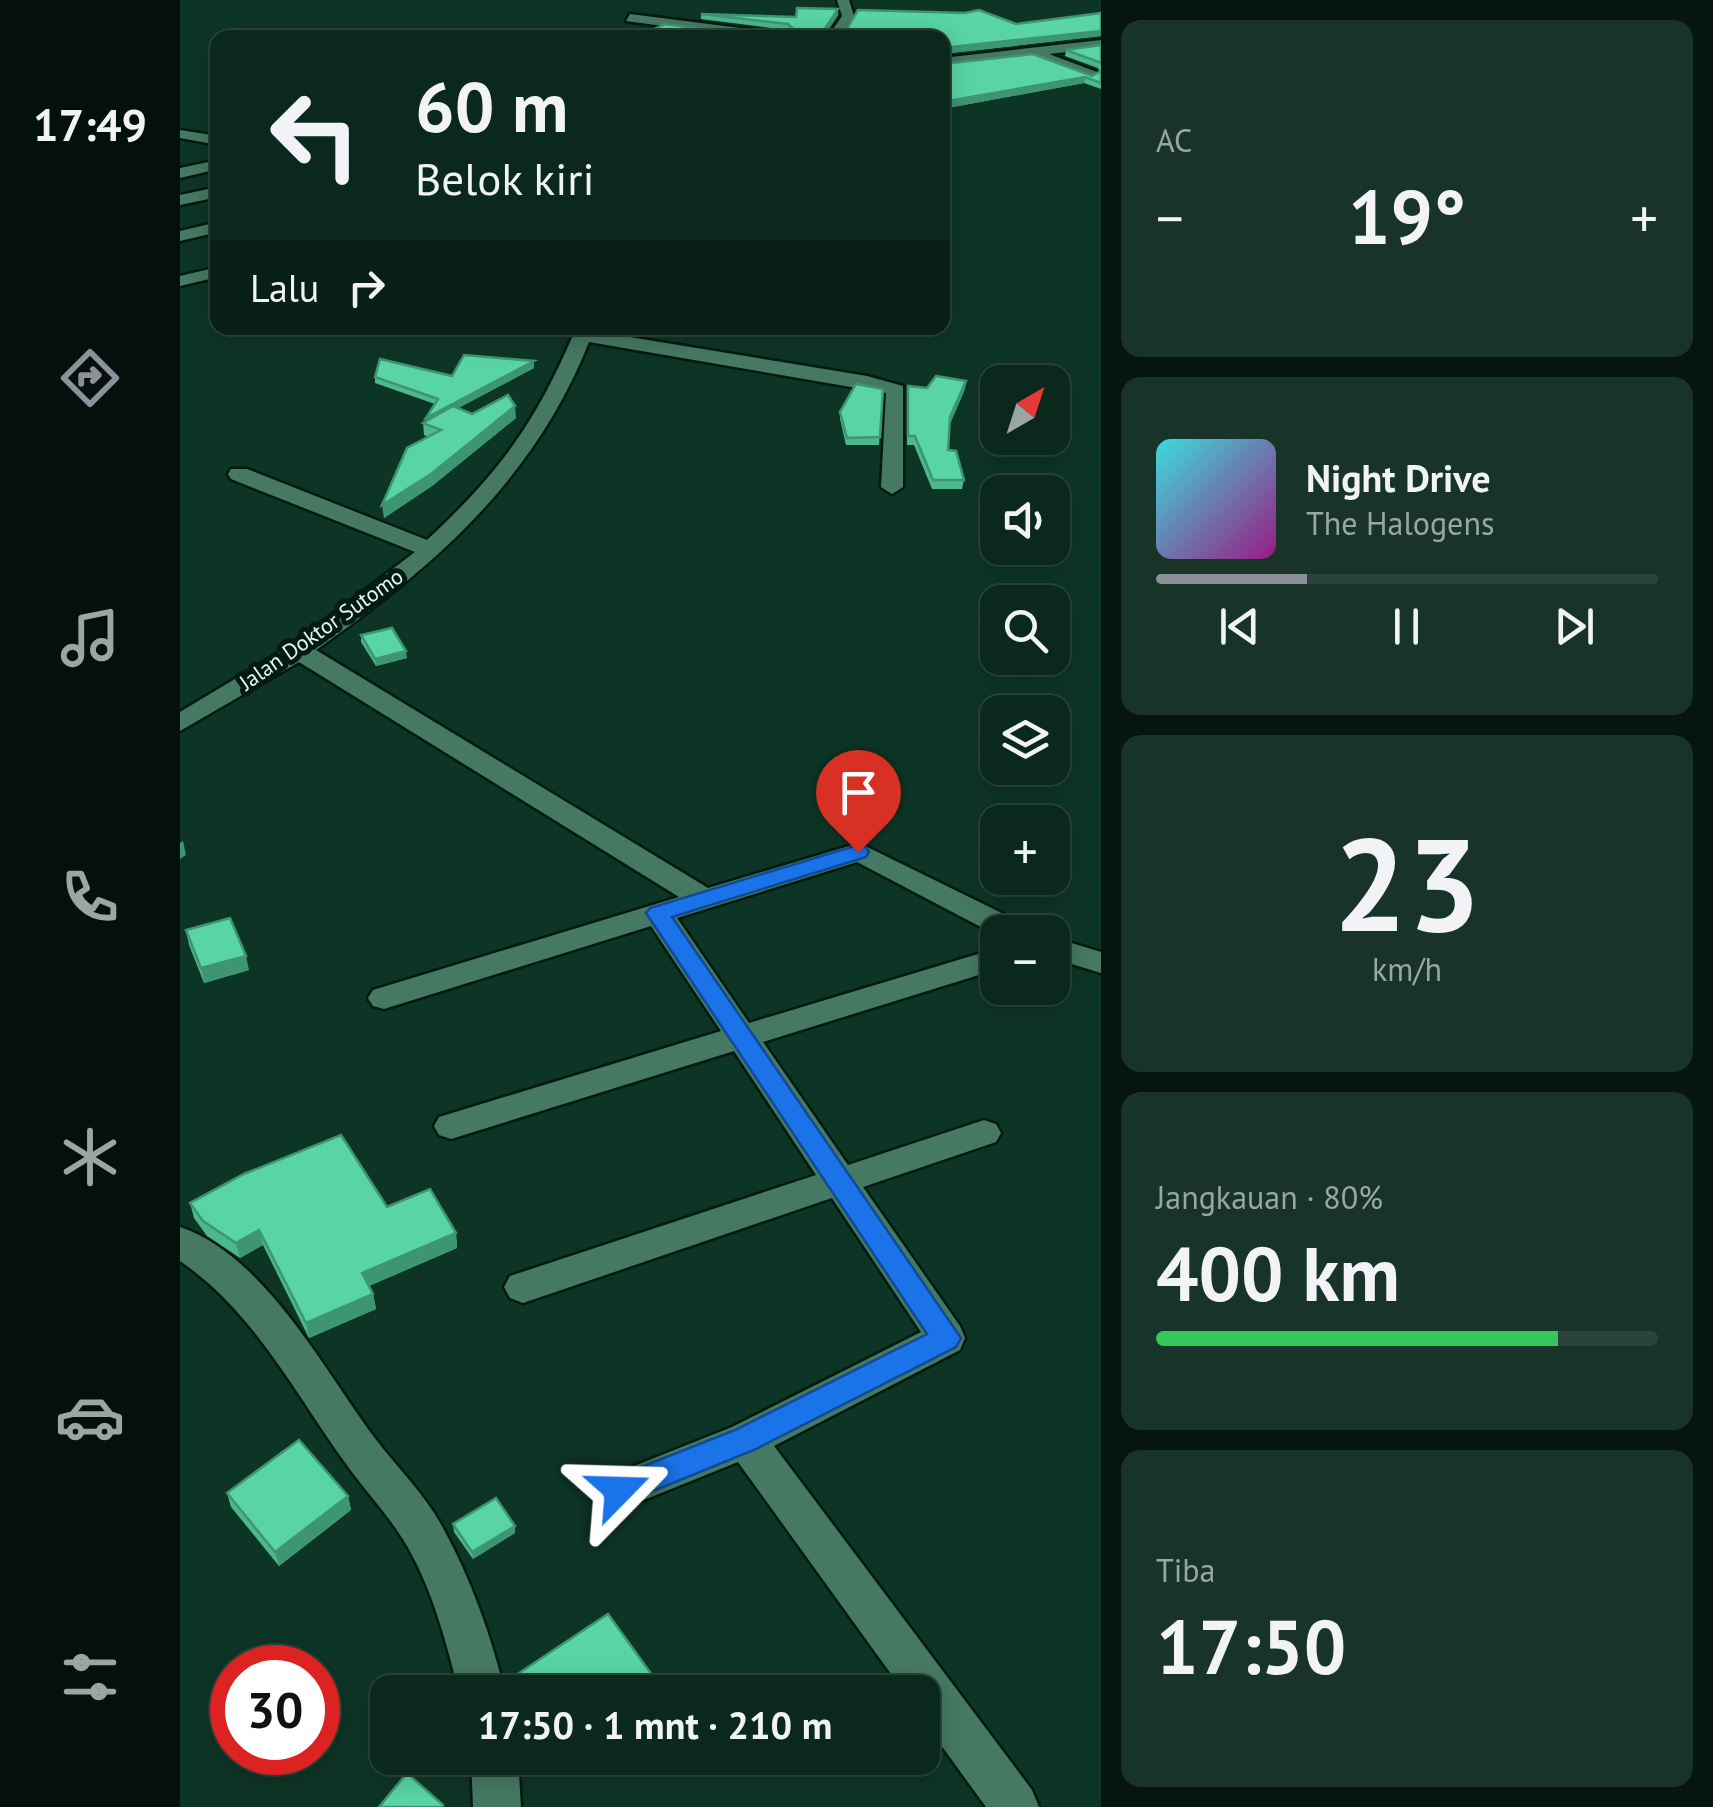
<!DOCTYPE html>
<html lang="id">
<head>
<meta charset="utf-8">
<style>
	body { margin:0; font-family:"PT Sans",sans-serif; background:#183429; color:#f1f3f6; height:100vh; display:flex; flex-direction:column; font-size:38px; white-space:nowrap }
	* { box-sizing:border-box; margin:0 }
	p { font-size:32px; color:#99a6a3 }
	.icon { flex:none; width:55px; height:55px; fill:none; stroke:currentColor; stroke-width:2; stroke-linecap:round; stroke-linejoin:round }
	.map { position:relative; flex:1; overflow:hidden }
	.details { display:flex; flex-direction:column; gap:20px; padding:20px; background:#06160f; width:612px }
	.details>* { flex:none }
	.top-card { position:absolute; left:30px; top:30px; width:740px; height:305px; border-radius:20px; box-shadow:0 5px 25px #0003,0 0 0 2px #2a443b; background:#0a281c; color:#f1f3f6; overflow:hidden }
	.needle { width:65px; rotate:39deg }
	.buttons { position:absolute; left:800px; top:365px; display:grid; gap:20px }
	.buttons a { display:grid; place-items:center; width:90px; height:90px; border-radius:20px; background:#0a281c; box-shadow:0 5px 25px #0003,0 0 0 2px #2a443b; font-size:50px }
	.speed { position:absolute; left:30px; top:1645px; display:flex; gap:20px; font-size:50px; font-weight:700; text-align:center }
	.speed>* { display:grid; place-content:center; width:130px; height:130px; border-radius:50%; background:#0a281c; box-shadow:0 5px 25px #0003,0 0 0 2px #2a443b; line-height:1 }
	.speed .limit { border:15px solid #d22; background:#fff; color:#111 }
	.pin { position:absolute; display:grid; place-items:center; width:85px; height:85px; color:#fff; margin:-102px -42px; border-radius:50% 50% 50% 0; rotate:-45deg; box-shadow:0 0 10px #0007 }
	.pin .icon { rotate:45deg }
	.me { position:absolute; width:110px; margin:-55px; rotate:68deg; stroke-linejoin:round; filter:drop-shadow(0 0 8px #0008) }
	.turn { display:flex; align-items:center; gap:35px; height:210px; padding:0 40px; font-size:45px }
	.turn .icon { width:130px; height:130px; stroke-width:2.5 }
	.turn b { display:block; font-size:70px; line-height:85px }
	.then { display:flex; align-items:center; height:95px; padding:0 40px; background:#0003; gap:20px; font-size:38px }
	.big { font-size:75px; font-weight:700; line-height:1.1 }
	.details .card { flex:1; display:flex; flex-direction:column; justify-content:center; gap:15px; min-width:0; padding:0 35px; border-radius:20px; background:#183429 }
	.details .dial { align-items:center; gap:0 }
	.dial b { font-size:130px; line-height:1 }
	.song { display:flex; align-items:center; gap:30px }
	.cover { width:120px; height:120px; border-radius:15px; background:linear-gradient(135deg,hsl(180 70% 55%),hsl(310 70% 35%)) }
	.played { height:10px; border-radius:5px; background:linear-gradient(90deg,#8c9099 30%,#2a443b 30%) }
	.keys { display:flex; justify-content:space-around; direction:ltr }
	.heat { display:flex; justify-content:space-between; align-items:center; font-size:55px; direction:ltr }
	.charge { height:15px; border-radius:8px; background:linear-gradient(90deg,#34c759 80%,#2a443b 0) }
	.trip { position:absolute; left:190px; top:1675px; width:570px; height:100px; border-radius:20px; background:#0a281c; box-shadow:0 5px 25px #0003,0 0 0 2px #2a443b; font-weight:700; line-height:100px; text-align:center }
	main { display:flex; flex:1; min-height:0 }
	.dock { display:flex; flex-direction:column; width:180px; justify-content:space-around; align-items:center; background:#04100b; color:#99a6a3 }
	.dock .icon { width:70px; height:70px }
	.dock .on { color:#8c9099 }
	.dock b { font-size:45px; color:#f1f3f6 }
	.map>svg:first-child { display:block }
	.lines { fill:none; stroke-linecap:round; stroke-linejoin:round }
	.minor-casing { stroke:#011b11; stroke-width:5 }
	.minor { fill:#467963; fill-rule:evenodd }
	.wall { fill:#4db78e }
	.shaded-wall { fill:#3e9574 }
	.building { fill:#59d5a5; stroke:#3e9574; stroke-width:2.5 }
	.route { fill:#1a73e8; stroke:#114b97; stroke-width:2.5 }
	.labels { text-anchor:middle; dominant-baseline:central; stroke-width:10; stroke-linejoin:round; paint-order:stroke }
	.far-street-label { font-size:22px; fill:#dffaed; stroke:#051a12 }
</style>
</head>
<body>
<main>
<nav class="dock">
<b>17:49</b>
<svg class="icon on" aria-label="directions" viewBox="0 0 24 24"><path d="M12 3l9 9-9 9-9-9zM9 14v-3h6M13 9l2 2-2 2"/></svg>
<svg class="icon" aria-label="music" viewBox="0 0 24 24"><path d="M9 18V5l10-2v13"/><circle cx="6" cy="18" r="3"/><circle cx="16" cy="16" r="3"/></svg>
<svg class="icon" aria-label="phone" viewBox="0 0 24 24"><path d="M5 4h4l2 5-3 2q2 4 5 5l2-3 5 2v4C11 20 4 13 5 4z"/></svg>
<svg class="icon" aria-label="climate" viewBox="0 0 24 24"><path d="M12 3v18M4 7l16 10M4 17L20 7"/></svg>
<svg class="icon" aria-label="car" viewBox="0 0 24 24"><path d="M5 17H2v-5l4-1 3-4h7l3 4 3 1v5h-3M9 17h6M6 11h13"/><circle cx="7" cy="17" r="2"/><circle cx="17" cy="17" r="2"/></svg>
<svg class="icon" aria-label="filters" viewBox="0 0 24 24"><path d="M4 7h16M4 17h16"/><circle cx="9" cy="7" r="2"/><circle cx="15" cy="17" r="2"/></svg>
</nav>
<div class="map">
<svg width="921" height="1807" viewBox="0 0 921 1807">
	<rect width="100%" height="100%" fill="#0d3526"/>
	<g class="lines">
		<g class="minor-casing">
			<path id="minor" d="M657,0H669L674,16L660,38H647L662,16Z
				M450,14L607,34L613,38H573L446,21Z
				M921,40V48L869,54L917,72L919,75L912,79L853,56L762,66V58Z
				M0,130L38,136V145L0,138Z
				M38,160V169L0,178V168Z
				M38,187V197L0,205V195Z
				M38,222V232L0,241V231Z
				M38,267V277L0,286V276Z
				M396,328H414L413,331L687,376L723,386V487L712,494L701,487L706,393L409,342C354,480 255,566 136,650L528,888L679,843L846,925L850,932H818V936L677,862L497,918L569,1023L818,948V969L583,1042L668,1165L804,1120L816,1124L821,1133L816,1142L683,1187L780,1326L785,1338L780,1350L594,1446L852,1790L859,1807H806L742,1719V1692H724L558,1462L439,1510L424,1504L418,1491L424,1478L552,1427L741,1332L652,1198L343,1303L330,1298L324,1287L330,1276L636,1175L554,1051L271,1139L259,1135L254,1126L259,1117L541,1031L471,926L204,1009L193,1006L188,998L193,990L499,897L119,662L0,731V712L116,642L235,552L51,479L48,474L51,469H67L247,540C321,471 357,421 396,328Z
				M872,937L921,952V973L872,958Z
				M0,1227C84,1255 144,1370 194,1437C217,1468 245,1494 263,1528C291,1579 311,1636 325,1692H279C267,1646 255,1598 232,1555C215,1522 190,1497 169,1468C116,1396 76,1313 0,1261Z
				M291,1758H338L341,1807H293Z"/>
		</g>
		<use href="#minor" class="minor"/>
	</g>
	<path class="wall" d="M658,9V15L646,33L647,36L836,24L921,36L762,54V38L457,37L614,35L607,30L521,19V14L616,17Z
		M921,45V89L904,83L762,109V62L763,64L912,76L920,72L918,68L885,56L886,50Z
		M354,361V368L278,408L292,414L336,418L252,486L204,518L248,437L244,435L243,423L246,421V418L255,404L195,383V377L272,376Z
		M786,381L785,389L770,424L768,450L784,480L782,489H752L734,445H727L728,386L747,388Z
		M703,389L699,445H666L660,419V412Z
		M181,635L227,658L196,666L181,642Z
		M6,930L69,970L24,983L9,945Z
		M10,1203L207,1207L276,1233L277,1248L189,1286L193,1294L196,1309L129,1338L83,1245L60,1258L27,1236L14,1218Z
		M47,1493L168,1496L171,1510L99,1566L51,1507Z
		M273,1524L335,1526V1533L293,1559L274,1532Z
		M472,1675L471,1689L466,1692H336L333,1677Z"/>
	<path class="shaded-wall" d="M658,9V15L644,36V30Z
		M921,31V36L762,54V48Z
		M905,77L904,83L762,109V102Z
		M354,361V368L247,425L246,418Z
		M786,381L785,389L769,426L770,417Z
		M335,406L336,418L252,486L204,518L202,505Z
		M226,651L227,658L196,666L195,659Z
		M3,841L6,855L0,859V843Z
		M66,956L69,970L24,983L21,968Z
		M79,1230L83,1245L60,1258L56,1243Z
		M276,1233L277,1248L184,1288L182,1273Z
		M193,1294L196,1309L129,1338L126,1323Z
		M168,1496L171,1510L99,1566L95,1552Z
		M335,1526V1533L293,1559L292,1552Z
		M472,1675L471,1689L466,1692H447Z"/>
	<path class="building" d="M617,8L658,9L644,30L647,36L664,34L678,10L785,13L799,10L836,24L921,13V31L762,48V38H407L421,31L457,37L485,24L573,36H613L617,32L608,24L521,14L616,17Z
		M364,34L395,38H360Z
		M921,45V64L919,62L886,50Z
		M853,54L912,76L921,71V83L905,77L762,102V62L763,64Z
		M284,355L354,361L246,418L258,399L195,377L200,359L272,376Z
		M756,376L786,381L770,417L768,450L776,451L784,480H753L735,436H728V386L747,388Z
		M676,384L703,389L700,437L667,438L660,412Z
		M328,395L335,406L251,474L202,505L227,448L261,430L243,423L273,406L292,414Z
		M212,628L226,651L195,659L181,635Z
		M50,918L66,956L21,968L6,930Z
		M161,1135L207,1207L250,1189L276,1233L182,1273L193,1294L126,1323L79,1230L56,1243L23,1221L10,1203L64,1174Z
		M119,1440L168,1496L95,1552L47,1493Z
		M316,1498L335,1526L292,1552L273,1524Z
		M428,1614L472,1675L447,1692H343L333,1677Z
		M227,1773L263,1805L262,1807H199Z"/>
	<path class="route" d="M678,845L686,847L689,852L686,857L492,917L781,1338L776,1347L576,1449L439,1505L428,1501L423,1490L428,1480L555,1430L747,1334L466,913L470,908Z"/>
	<g class="labels">
		<g class="far-street-label">
			<text transform="translate(141 629) rotate(-35)">Jalan Doktor Sutomo</text>
		</g>
	</g>
</svg>
<div class="buttons">
<a><svg class="needle" viewBox="-14 -14 28 28"><path d="M0-13l5 13h-10z" fill="#e53935"/><path d="M0 13l5-13h-10z" fill="#99a6a3"/></svg></a>
<a><svg class="icon" aria-label="sound" viewBox="0 0 24 24"><path d="M4 9h4l5-4v14l-5-4H4zM17 9q2 3 0 6"/></svg></a>
<a><svg class="icon" aria-label="search" viewBox="0 0 24 24"><circle cx="10" cy="10" r="6"/><path d="M15 15l6 6"/></svg></a>
<a><svg class="icon" aria-label="layers" viewBox="0 0 24 24"><path d="M12 4l9 5-9 5-9-5zM3 14l9 5 9-5"/></svg></a>
<a>+</a>
<a>−</a>
</div>
<div class="speed"><div class="limit">30</div></div>
<div class="pin" style="left:678px;top:852px;background:#d93025"><svg class="icon" aria-label="arrive" viewBox="0 0 24 24"><path d="M6 21V4h12l-3 4 3 4H6"/></svg></div>
<svg class="me" style="left:439px;top:1490px" viewBox="-20 -20 40 40"><path d="M0-17L14 15 0 8-14 15z" fill="#1a73e8" stroke="#fff" stroke-width="4"/></svg>
<div class="trip">17:50 · 1 mnt · 210 m</div>
<div class="top-card">
<div class="turn"><svg class="icon" aria-label="left" viewBox="0 0 24 24"><path d="M17 20v-9H6M10 6l-5 5 5 5"/></svg><div><b>60 m</b>Belok kiri</div></div>
<div class="then">Lalu<svg class="icon" aria-label="right" viewBox="0 0 24 24"><path d="M7 20v-9h11M14 6l5 5-5 5"/></svg></div>
</div>
</div>
<section class="details">
<div class="card"><p>AC</p>
<div class="heat"><a>−</a><b class="big">19°</b><a>+</a></div>
</div>
<div class="card">
<div class="song"><i class="cover"></i><div><b>Night Drive</b><p>The Halogens</p></div></div>
<div class="played"></div>
<div class="keys"><svg class="icon" aria-label="previous" viewBox="0 0 24 24"><path d="M18 5L8 12l10 7zM5 5v14"/></svg><svg class="icon" aria-label="pause" viewBox="0 0 24 24"><path d="M8 5v14M16 5v14"/></svg><svg class="icon" aria-label="next" viewBox="0 0 24 24"><path d="M6 5l10 7-10 7zM19 5v14"/></svg></div>
</div>
<div class="card dial"><b>23</b><p>km/h</p></div>
<div class="card"><p>Jangkauan · 80%</p><b class="big">400 km</b><div class="charge"></div></div>
<div class="card"><p>Tiba</p><b class="big">17:50</b></div>
</section>
</main>
</body>
</html>
